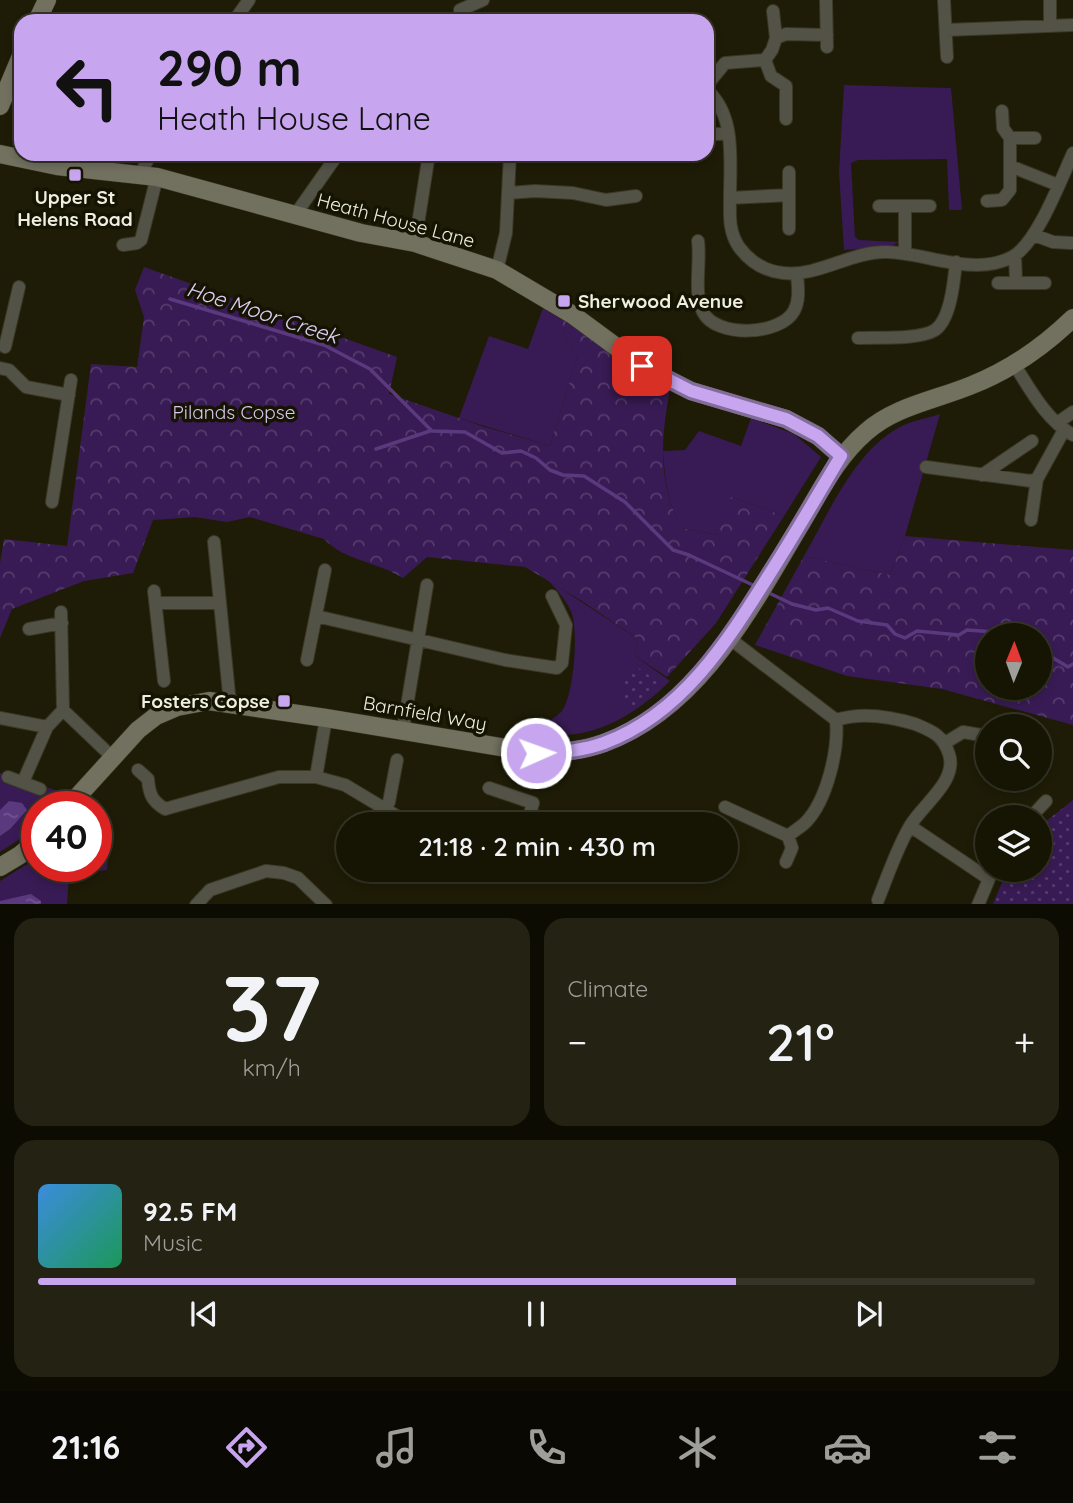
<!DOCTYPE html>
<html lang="en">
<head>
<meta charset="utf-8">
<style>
	body { margin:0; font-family:Quicksand,sans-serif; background:#232213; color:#f1f3f6; height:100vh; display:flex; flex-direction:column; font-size:26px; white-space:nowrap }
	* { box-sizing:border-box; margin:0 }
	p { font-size:23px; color:#9e9f9a }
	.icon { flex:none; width:38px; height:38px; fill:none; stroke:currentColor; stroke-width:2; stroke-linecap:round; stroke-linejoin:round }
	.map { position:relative; height:904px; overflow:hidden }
	.panel { display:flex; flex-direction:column; gap:14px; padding:14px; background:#0c0c02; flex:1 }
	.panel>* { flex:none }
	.top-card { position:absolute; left:14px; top:14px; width:700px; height:147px; border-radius:21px; box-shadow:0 4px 10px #0003,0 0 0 2px #353426; background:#c7a6ef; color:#111; overflow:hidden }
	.needle { width:46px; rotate:1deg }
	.buttons { position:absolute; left:975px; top:623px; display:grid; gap:14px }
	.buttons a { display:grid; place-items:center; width:77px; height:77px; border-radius:50%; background:#161504; box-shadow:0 4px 10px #0003,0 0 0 2px #353426; font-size:35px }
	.speed { position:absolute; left:21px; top:791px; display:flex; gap:14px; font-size:35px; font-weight:700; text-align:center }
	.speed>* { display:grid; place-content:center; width:91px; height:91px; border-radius:50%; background:#161504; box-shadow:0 4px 10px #0003,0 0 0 2px #353426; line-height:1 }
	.speed .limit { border:10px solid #d22; background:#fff; color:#111 }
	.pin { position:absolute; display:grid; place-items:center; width:60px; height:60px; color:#fff; margin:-30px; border-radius:14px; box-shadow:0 4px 10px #0006 }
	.me { position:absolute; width:77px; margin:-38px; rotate:88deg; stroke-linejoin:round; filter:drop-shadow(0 0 5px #0008) }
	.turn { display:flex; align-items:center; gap:24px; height:147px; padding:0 28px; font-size:32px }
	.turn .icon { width:91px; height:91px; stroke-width:2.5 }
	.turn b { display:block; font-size:49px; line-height:60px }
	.big { font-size:52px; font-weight:600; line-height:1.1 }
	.panel .tile { flex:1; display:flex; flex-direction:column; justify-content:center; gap:10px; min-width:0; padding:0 24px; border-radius:21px; background:#232213 }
	.panel .dial { align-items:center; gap:0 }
	.dial b { font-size:91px; line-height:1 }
	.song { display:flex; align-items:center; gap:21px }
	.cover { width:84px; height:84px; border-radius:10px; background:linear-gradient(135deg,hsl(210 70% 55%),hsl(150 70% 35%)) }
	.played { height:7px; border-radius:4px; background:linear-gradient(90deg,#c7a6ef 70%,#353426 70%) }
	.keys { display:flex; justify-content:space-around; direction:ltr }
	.heat { display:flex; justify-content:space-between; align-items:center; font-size:38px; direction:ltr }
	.panel .tiles { flex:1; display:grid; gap:14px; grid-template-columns:1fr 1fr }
	.tile:last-child { grid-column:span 2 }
	.trip { position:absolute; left:336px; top:812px; width:402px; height:70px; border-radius:35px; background:#161504; box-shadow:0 4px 10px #0003,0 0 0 2px #353426; font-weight:600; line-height:70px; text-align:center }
	.tab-bar { display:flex; height:112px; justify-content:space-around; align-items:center; background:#090802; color:#9e9f9a }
	.tab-bar .icon { width:49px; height:49px }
	.tab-bar .current { color:#c7a6ef }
	.tab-bar b { font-size:32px; color:#f1f3f6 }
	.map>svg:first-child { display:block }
	.grass { fill:#381b54 }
	.forest { fill:url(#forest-crowns); fill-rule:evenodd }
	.park { fill:url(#park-dots) }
	.water { fill:url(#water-ripples) }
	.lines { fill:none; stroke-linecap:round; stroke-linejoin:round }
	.stream { stroke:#5b397f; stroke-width:3.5 }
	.street-casing { stroke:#3b3925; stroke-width:14 }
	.secondary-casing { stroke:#3b3925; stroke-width:19 }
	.street { stroke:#525247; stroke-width:12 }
	.secondary { stroke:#727160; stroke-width:18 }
	.route-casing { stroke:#816c9b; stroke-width:18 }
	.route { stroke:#c7a6ef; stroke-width:12 }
	.poi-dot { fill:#c7a6ef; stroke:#151301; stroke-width:2.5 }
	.labels { text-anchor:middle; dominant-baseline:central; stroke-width:7; stroke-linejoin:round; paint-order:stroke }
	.poi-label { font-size:19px; font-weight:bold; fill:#efeee0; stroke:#151301 }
	.street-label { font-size:19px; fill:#efeee0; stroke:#151301 }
	.park-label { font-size:19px; fill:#dbcaf2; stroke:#151301 }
	.water-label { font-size:21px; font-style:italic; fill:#e1cff8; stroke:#151301 }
</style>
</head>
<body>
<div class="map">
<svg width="1073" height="905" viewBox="0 0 1073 905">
	<defs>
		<pattern id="forest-crowns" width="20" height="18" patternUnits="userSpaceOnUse" patternTransform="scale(1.75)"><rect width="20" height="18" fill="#381b54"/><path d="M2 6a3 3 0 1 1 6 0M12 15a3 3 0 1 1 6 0" fill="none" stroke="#553c6c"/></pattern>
		<pattern id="park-dots" width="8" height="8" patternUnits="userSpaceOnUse" patternTransform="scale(1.75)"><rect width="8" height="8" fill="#381b54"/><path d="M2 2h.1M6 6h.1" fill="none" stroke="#553c6c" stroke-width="1.8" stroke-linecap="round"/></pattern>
		<pattern id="water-ripples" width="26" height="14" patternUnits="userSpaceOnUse" patternTransform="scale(1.75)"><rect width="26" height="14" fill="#5b397f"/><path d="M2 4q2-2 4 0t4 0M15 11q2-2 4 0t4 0" fill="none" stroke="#735691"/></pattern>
	</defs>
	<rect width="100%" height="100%" fill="#1e1c06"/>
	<path class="grass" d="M844,85L951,88L962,210H949L947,159L858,160L851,163L855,237L859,240L899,242L891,246L844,250L839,172Z
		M543,308L561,319V330L577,358L550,446L459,418L489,336L528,349Z
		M940,414L905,536L890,575L804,556C829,513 856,447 904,425C915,420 928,418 940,414Z
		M751,418L794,434L821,457L784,516L732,497L719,535L682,528C667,502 665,480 663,451L685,450L699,431L741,446Z
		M548,580L638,639L634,655L670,681C643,708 606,733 566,735C550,736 533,734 517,734C531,729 550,723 561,712C574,698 579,629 571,611C566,600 556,589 548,580Z
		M0,773L65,793L51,807H37V821L17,841L0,852Z
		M109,844L107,870L69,875L67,904H41V901H0V881L37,858V866H96V845L99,849Z"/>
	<path class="forest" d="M144,267L397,357L389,394L485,427L550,446L577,358L561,330V319L570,321L670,389C661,437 657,484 682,528L718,535V505L732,497L784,516L716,623L667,677L634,655L638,639L582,601L525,567L427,557L403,578C378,562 345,561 324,539L250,517L227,522L195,517L153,520L133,573L84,581L12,609L0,638V563L4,539L67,546L91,364L137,367L144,317L135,290Z
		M905,536L1073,550V725L942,689L847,676L755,645L804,556L890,575ZM987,635H1040V688H987Z"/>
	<path class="park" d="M631,667H637L657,681L659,688L648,699L635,707C614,702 625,681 631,667Z
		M1073,800V904H993L1007,870H1040V826Z"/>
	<path class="water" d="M9,801L22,803L27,810L10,829L0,836V810Z
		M31,894L41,901V904H0V901Z"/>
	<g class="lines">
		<path class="stream" d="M170,299L324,345L370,369L432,431L465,432L502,453L521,451L536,458L550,470L563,475L584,476L625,502L673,550L689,555L757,587
			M376,449L430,431
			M767,592L792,604L816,610L828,608L858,621L887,625L895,634L905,638L917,631L959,635L967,630L1008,633L1012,635
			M1040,650L1068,667L1073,664"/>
		<g class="street-casing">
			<path id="street" d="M826,0L827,47
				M944,0L947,57
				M1050,0V25
				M460,10L483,0
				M773,11L776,38
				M234,21L249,0
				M946,30L1073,25
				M765,60L771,76L786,86V119
				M707,85L725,63L765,60L772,50L776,38L786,34L827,35
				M707,90C736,116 730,160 730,196C730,214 728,231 739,247C750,262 765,271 783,273C819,277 851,251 887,252C927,253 974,277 1012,257C1037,244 1061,179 1073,153
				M707,135L728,133
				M1010,138H1035
				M1010,166L1058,185
				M139,176L151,154
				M508,193L535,191L573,193L606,200L636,196
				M730,198L789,195
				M987,201L1002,200L1010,190V138L1003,128L1002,111
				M879,206H930
				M295,215L338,154
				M789,229V172
				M1034,235L1053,242L1071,243
				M698,241C701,263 693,292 703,312C716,338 780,336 794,311C800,300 798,287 797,274
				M415,243L429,154
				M123,245L137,243L141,240L157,177
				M905,253V206
				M1015,256L1016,282
				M497,270L506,233L510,154
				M998,283H1045
				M858,338C878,337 919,340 935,330C951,319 954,280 956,262
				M5,347L19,287
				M1014,364C1030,389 1046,420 1073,435
				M0,368L9,370L26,387L69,395
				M1057,423L1073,412
				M926,467L1031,481L1037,479L1064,430
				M982,475L1032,441
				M52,502L71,380
				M1031,520L1037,479
				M214,542L230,704
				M154,591L164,681
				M156,603H220
				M316,616L505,660L557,668L562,663L566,625L552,596
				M29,629L62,623
				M729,638L836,720
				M307,660L325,570
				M63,710L108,753L116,755
				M0,718L47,727
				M836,720C861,712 889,716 915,724C932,731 943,735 949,754C958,781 923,804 910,826C897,848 888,875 878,900
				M403,730L427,585
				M945,743L963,732L987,736
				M1040,750L1047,752
				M138,770L148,779C149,794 152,801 165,809L279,777H316L345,785L400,818L429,824
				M8,777L40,789
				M316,777L326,718
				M23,782L47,727L63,710L61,612
				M489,788L533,803L527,824
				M725,807L788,836L792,848L786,862
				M385,809L389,802L397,760
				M1031,817L1046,801
				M910,826L989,879L978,905
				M788,836C794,831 801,827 806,822C827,800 839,749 836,720
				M196,905L210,890L266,871L284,873L298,878L326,905"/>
		</g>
		<g class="secondary-casing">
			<path id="secondary" d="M37,21L47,0
				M0,106L21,56
				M0,154L57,166L157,177L361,233L415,243L497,270L573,315L642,366L691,391L786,419L818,436L841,456
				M68,807L138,730L156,716L177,707L209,701L326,718L536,753C559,753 582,751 604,743C701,708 752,605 802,522C821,490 837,457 866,432C895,406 936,400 972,385C1010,370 1044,346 1073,318
				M0,867L20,855L37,840"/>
		</g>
		<use href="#street" class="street"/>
		<use href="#secondary" class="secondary"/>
	</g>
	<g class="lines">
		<g class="route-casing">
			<path id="route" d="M536,753C559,753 582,751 604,743C682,714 727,642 769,575C794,536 817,496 841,456L818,436L786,419L691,391L642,366"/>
		</g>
		<use href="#route" class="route"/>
	</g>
	<g class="poi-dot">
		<rect x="68" y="168" width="14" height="14" rx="3.5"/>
		<rect x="557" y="294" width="14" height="14" rx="3.5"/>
		<rect x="277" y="694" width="14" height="14" rx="3.5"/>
	</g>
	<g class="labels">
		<g class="poi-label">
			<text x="75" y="197">Upper St<tspan x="75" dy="22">Helens Road</tspan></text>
			<text x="578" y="301" text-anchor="start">Sherwood Avenue</text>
			<text x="270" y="701" text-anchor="end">Fosters Copse</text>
		</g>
		<g class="street-label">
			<text transform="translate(396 220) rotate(15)">Heath House Lane</text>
			<text transform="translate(425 713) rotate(10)">Barnfield Way</text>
		</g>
		<g class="park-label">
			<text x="234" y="412">Pilands Copse</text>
		</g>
		<g class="water-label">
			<text transform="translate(263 312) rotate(18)">Hoe Moor Creek</text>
		</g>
	</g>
</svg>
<div class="buttons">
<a><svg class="needle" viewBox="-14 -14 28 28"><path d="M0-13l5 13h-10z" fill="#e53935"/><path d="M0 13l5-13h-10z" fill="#9e9f9a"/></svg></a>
<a><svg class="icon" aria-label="search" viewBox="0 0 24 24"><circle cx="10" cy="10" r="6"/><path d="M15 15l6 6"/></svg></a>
<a><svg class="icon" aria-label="layers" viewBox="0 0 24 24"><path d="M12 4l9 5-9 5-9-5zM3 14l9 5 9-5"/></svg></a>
</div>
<div class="speed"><div class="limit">40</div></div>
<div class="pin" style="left:642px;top:366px;background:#d93025"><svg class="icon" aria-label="arrive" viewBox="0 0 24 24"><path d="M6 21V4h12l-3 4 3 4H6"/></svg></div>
<svg class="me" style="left:536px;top:753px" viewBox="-20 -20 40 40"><circle r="17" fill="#c7a6ef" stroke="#fff" stroke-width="3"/><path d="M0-11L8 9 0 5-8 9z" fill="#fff"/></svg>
<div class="trip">21:18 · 2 min · 430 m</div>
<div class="top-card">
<div class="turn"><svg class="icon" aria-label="left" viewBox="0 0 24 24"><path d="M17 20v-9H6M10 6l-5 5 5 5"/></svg><div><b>290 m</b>Heath House Lane</div></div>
</div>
</div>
<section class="panel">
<div class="tiles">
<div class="tile dial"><b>37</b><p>km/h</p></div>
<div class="tile"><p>Climate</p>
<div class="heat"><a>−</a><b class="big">21°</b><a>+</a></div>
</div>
<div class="tile">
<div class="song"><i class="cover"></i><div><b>92.5 FM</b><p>Music</p></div></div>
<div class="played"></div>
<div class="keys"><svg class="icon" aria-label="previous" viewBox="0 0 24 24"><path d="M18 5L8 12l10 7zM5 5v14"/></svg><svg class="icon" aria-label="pause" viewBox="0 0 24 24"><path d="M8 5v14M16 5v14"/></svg><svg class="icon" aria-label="next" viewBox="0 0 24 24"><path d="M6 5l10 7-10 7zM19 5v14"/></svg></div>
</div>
</div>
</section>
<nav class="tab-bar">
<b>21:16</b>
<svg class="icon current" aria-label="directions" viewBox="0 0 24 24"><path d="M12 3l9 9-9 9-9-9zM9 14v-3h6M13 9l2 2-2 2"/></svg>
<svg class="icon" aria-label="music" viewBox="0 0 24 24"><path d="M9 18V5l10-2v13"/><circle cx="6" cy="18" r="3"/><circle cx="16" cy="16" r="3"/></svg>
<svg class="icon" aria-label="phone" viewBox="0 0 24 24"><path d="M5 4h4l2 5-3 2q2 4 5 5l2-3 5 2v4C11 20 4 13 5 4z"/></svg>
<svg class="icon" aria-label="climate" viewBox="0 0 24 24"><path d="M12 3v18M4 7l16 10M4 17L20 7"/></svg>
<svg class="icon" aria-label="car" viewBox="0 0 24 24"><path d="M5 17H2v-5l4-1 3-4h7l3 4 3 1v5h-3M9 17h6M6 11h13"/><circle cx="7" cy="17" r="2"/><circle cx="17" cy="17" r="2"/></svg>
<svg class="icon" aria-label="filters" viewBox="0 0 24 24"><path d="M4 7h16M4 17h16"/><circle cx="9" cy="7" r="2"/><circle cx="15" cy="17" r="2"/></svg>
</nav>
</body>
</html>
